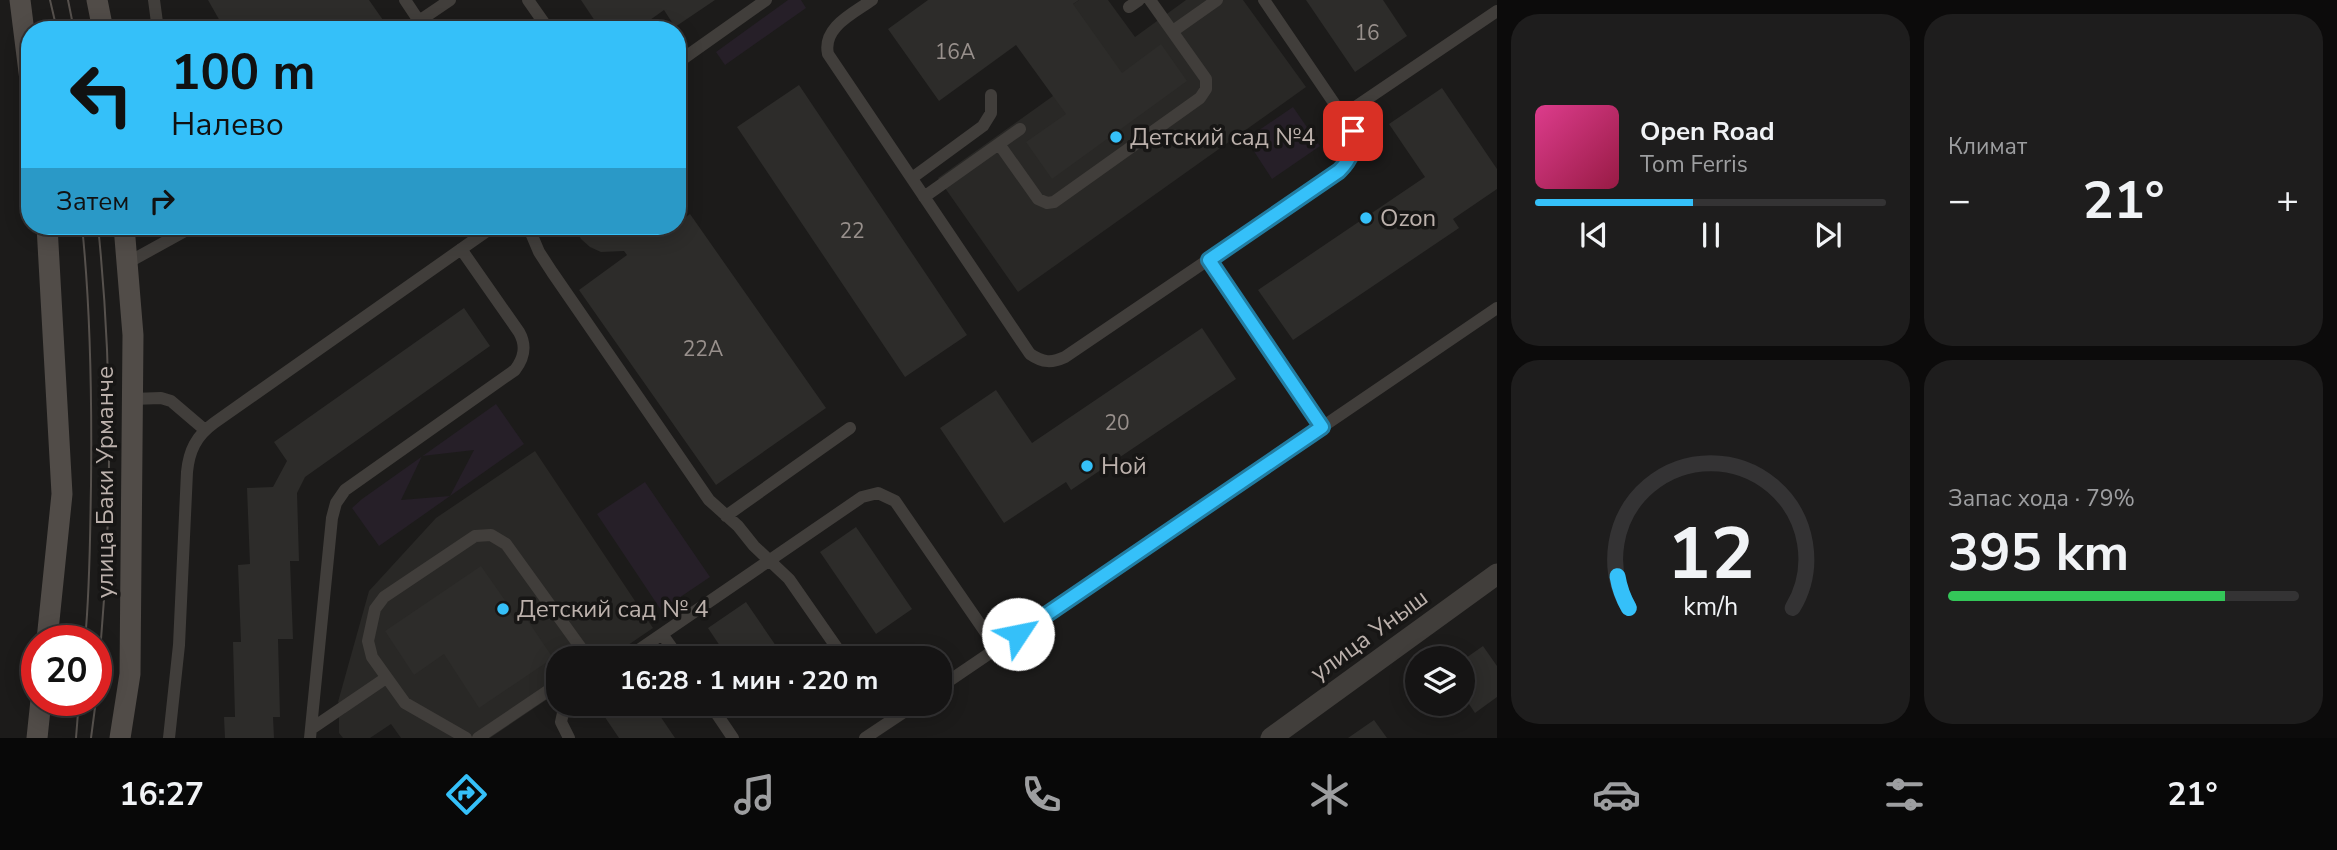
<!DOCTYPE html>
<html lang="ru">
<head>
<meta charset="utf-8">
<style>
	body { margin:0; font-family:"Nunito Sans",sans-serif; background:#1e1d1d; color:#f1f3f6; height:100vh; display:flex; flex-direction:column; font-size:26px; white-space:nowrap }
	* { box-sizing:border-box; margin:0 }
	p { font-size:23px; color:#9d9ea0 }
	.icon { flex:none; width:38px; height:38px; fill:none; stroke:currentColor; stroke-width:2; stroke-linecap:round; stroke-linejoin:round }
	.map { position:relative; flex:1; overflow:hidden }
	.sheet { display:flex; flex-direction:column; gap:14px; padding:14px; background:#0c0b0b; width:840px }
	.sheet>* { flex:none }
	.banner { position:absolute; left:21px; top:21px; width:665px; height:214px; border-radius:28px; box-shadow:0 4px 18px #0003,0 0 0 2px #343334; background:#35c0f9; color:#111; overflow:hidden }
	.buttons { position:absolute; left:1405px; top:646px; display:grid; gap:14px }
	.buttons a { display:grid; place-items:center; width:70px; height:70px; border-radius:50%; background:#151414; box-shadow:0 4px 18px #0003,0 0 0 2px #343334; font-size:35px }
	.speed { position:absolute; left:21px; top:625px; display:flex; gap:14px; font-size:35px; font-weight:700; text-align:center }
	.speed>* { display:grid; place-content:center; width:91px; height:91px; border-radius:50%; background:#151414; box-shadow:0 4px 18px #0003,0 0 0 2px #343334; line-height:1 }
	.speed .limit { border:10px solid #d22; background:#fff; color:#111 }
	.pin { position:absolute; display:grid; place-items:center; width:60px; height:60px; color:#fff; margin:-30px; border-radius:14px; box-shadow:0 4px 10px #0006 }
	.me { position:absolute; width:77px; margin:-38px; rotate:56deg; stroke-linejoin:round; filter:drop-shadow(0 0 5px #0008) }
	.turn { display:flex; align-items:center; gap:24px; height:147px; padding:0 35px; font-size:32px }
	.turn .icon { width:91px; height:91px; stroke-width:2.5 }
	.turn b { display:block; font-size:49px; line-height:60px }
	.then { display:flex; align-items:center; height:66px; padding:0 35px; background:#0003; gap:14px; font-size:26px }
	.big { font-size:52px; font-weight:700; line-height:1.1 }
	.sheet .widget { flex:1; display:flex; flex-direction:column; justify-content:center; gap:10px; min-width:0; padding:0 24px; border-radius:28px; background:#1e1d1d }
	.sheet .dial { align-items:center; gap:0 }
	.dial svg { height:182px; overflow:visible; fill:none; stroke:#343334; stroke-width:7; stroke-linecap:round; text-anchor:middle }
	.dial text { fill:#f1f3f6; stroke:none }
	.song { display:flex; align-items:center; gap:21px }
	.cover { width:84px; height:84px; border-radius:10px; background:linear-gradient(135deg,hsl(330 70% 55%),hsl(340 70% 35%)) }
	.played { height:7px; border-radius:4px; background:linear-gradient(90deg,#35c0f9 45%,#343334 45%) }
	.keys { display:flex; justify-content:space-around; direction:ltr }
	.heat { display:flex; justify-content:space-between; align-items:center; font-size:38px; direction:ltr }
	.charge { height:10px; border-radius:5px; background:linear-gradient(90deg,#34c759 79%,#343334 0) }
	.sheet .tiles { flex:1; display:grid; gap:14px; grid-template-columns:repeat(2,1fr) }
	.trip { position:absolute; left:546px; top:646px; width:406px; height:70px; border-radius:28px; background:#151414; box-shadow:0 4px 18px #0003,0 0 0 2px #343334; font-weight:700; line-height:70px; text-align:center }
	.dock { display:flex; height:112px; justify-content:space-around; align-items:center; background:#080808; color:#9d9ea0 }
	.dock .icon { width:49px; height:49px }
	.dock .current { color:#35c0f9 }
	.dock b { font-size:32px; color:#f1f3f6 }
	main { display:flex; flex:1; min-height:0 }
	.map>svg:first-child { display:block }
	.built { fill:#292826 }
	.green { fill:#261f28; fill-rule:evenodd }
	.building { fill:#2d2c2a }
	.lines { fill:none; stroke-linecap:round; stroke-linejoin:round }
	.service { stroke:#413e3b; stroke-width:12 }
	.minor { stroke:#413e3b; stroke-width:21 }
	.secondary { stroke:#514c48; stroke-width:21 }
	.tram { stroke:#56514d; stroke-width:2 }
	.route-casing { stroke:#227da2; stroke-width:18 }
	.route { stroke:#35c0f9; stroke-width:12 }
	.poi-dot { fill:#35c0f9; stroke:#171615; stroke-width:2.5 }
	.labels { text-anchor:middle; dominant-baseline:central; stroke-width:7; stroke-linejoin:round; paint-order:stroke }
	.number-label { font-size:21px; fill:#98908c }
	.poi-label { font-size:24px; fill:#bcb1ac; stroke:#171615; text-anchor:start }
	.street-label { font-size:24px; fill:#bcb1ac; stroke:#171615 }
</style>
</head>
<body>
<main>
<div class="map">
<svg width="1497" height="738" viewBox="0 0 1497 738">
	<rect width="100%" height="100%" fill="#1c1b1a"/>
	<path class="built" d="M1079,0H1108L1135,37L1186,0H1243L1306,87L1018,292L938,178L1053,96L1073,4Z
		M535,451L653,628L609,658H558V692L490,738H401L391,724L370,738H343L339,733V717L345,713L338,702L369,591L436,518Z"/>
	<path class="green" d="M788,0H801L806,8L725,65L716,52Z
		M1293,107L1320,146L1272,179L1246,139Z
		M496,404L524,444L379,546L352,508L362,499ZM474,450L450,496L401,500L422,456Z
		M645,482L710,577L661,610L597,514Z"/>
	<path class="building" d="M208,0H369L390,30H225Z
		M581,0H715L675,27L664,10L636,30H601Z
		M928,0H1079L1073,4L1122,73L1161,44L1187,81L1052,179L1026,142L1066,114L1016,45L939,101L888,29Z
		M1306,0H1383L1407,36L1355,72Z
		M799,85L967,335L905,377L737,127Z
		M1442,88L1497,169V189L1453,219L1459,228L1293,340L1258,290L1425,177L1389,124Z
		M690,214L826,408L716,485L579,290L627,255L624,251L601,252L590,247L581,239L574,226H652L659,236L673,226H677V223Z
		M464,308L490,346L305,477L297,493L299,561H290L293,639H278L280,717H273L274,738H225L224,717H235L233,642H241L238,565L250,564L247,488L273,487L287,461L274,442Z
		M1202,328L1236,379L1071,490L1066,482L1004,523L940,428L996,390L1032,443Z
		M856,527L912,609L876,634L820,552Z
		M481,566L511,609L509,611L515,621L524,615L553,658L479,708L444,654L414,675L385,631Z
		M746,602L774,643L783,658H728L708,628Z
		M1483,646L1497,666V697L1475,713L1463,695V660Z
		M596,704H652L675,738H619Z
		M759,704H773L763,710Z
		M1374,720L1387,738H1348Z"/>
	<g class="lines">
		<path class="service" d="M154,0L158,30
			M405,0L425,30
			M528,0L549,30
			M872,0C854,13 822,27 828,54L1030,354C1043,363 1052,363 1065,357L1339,171C1351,159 1355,149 1353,131L1264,0
			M1129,7L1139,0
			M419,21L450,0
			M1173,31L1217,0
			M677,63L766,0
			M1342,116L1497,11
			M999,144L1038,199L1047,203L1054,202L1200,98L1206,89V79L1150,0
			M912,178L983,126L991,113V95
			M924,197L1020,129
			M528,226L539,252L552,272L709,500L738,526L754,546L789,579L844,658
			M1209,259L1322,427
			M127,263L194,226
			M132,399L161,398L171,401L205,430
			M726,516L850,428
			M662,634L679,658
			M627,658L862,497L878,493L895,501L997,649
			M940,687L1497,308
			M565,704L561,722L569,738
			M710,704L733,738
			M311,729L386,678
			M169,738L179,645L187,472C189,451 196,436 214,423L494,226
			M310,738L332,518L336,503L345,490L515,370C524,358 527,346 519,332L461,249
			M466,738L405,703L372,657L368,641L375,609L384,597L475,536L491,535L506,544L581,648L584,658
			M478,738L558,684
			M865,738L916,704"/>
		<path class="minor" d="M1271,738L1497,574"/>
		<path class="secondary" d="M20,0L30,80
			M97,0L103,30
			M47,226L62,494L47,640
			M37,738L41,700
			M120,738L130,674L133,335L124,226"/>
		<path class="tram" d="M50,0L57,30
			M68,0L74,30
			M82,226C91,312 92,399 91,486C90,538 90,589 85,640
			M96,694C112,539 114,381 98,226
			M76,738L79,700
			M91,738L96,700"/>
	</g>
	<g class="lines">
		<g class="route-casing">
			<path id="route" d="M1018,634L1322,427L1209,260L1339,171C1351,159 1355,149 1353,131"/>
		</g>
		<use href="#route" class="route"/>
	</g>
	<g class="poi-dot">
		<circle cx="1116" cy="137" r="7"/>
		<circle cx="1366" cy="218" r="7"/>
		<circle cx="1087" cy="466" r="7"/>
		<circle cx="503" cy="609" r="7"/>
	</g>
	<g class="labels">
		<g class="number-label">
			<text x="1367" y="33">16</text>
			<text x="955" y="52">16А</text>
			<text x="852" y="231">22</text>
			<text x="703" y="349">22А</text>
			<text x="1117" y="423">20</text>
		</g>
		<g class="poi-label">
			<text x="1130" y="137">Детский сад №4</text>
			<text x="1380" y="218">Ozon</text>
			<text x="1101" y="466">Ной</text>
			<text x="517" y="609">Детский сад № 4</text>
		</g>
		<g class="street-label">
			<text transform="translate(105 482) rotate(-90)">улица Баки Урманче</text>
			<text transform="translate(1369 635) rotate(-36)">улица Уныш</text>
		</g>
	</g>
</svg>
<div class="buttons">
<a><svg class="icon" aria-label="layers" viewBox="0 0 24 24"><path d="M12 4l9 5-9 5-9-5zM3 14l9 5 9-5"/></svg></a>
</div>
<div class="speed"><div class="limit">20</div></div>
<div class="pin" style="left:1353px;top:131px;background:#d93025"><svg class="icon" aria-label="arrive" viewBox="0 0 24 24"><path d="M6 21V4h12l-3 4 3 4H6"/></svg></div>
<svg class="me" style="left:1018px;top:634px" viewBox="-20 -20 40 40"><circle r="19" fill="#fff"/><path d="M0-13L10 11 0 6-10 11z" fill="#35c0f9"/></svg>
<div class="trip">16:28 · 1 мин · 220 m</div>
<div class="banner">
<div class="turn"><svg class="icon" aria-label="left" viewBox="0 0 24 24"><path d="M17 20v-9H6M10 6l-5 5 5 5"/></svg><div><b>100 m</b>Налево</div></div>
<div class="then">Затем<svg class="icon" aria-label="right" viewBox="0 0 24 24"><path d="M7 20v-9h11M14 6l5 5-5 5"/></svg></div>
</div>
</div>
<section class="sheet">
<div class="tiles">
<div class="widget">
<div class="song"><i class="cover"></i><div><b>Open Road</b><p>Tom Ferris</p></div></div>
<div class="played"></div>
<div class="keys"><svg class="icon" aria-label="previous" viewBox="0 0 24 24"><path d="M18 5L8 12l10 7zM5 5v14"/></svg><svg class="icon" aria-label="pause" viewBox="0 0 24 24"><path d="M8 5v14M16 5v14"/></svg><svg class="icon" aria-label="next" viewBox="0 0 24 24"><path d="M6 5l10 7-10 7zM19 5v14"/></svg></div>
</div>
<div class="widget"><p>Климат</p>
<div class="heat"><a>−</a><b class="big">21°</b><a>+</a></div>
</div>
<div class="widget dial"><svg viewBox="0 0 100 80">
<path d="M14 69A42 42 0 1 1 86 69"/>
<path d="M14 69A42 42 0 0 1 9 55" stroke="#35c0f9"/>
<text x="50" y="56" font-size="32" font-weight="700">12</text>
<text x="50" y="72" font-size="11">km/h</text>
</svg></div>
<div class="widget"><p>Запас хода · 79%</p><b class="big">395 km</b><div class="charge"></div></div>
</div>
</section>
</main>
<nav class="dock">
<b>16:27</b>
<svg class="icon current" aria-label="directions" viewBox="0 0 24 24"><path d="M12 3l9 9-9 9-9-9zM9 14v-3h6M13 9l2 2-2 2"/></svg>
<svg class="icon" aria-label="music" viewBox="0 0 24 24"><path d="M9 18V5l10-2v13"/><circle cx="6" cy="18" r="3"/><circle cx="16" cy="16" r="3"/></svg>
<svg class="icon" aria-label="phone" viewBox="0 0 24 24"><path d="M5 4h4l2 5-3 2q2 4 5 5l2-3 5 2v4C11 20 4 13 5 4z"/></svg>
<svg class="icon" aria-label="climate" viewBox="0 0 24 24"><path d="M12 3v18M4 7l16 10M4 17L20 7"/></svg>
<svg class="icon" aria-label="car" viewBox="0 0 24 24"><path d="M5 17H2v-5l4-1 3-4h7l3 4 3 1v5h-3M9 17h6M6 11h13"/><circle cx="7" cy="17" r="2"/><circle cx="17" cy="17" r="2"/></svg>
<svg class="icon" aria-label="filters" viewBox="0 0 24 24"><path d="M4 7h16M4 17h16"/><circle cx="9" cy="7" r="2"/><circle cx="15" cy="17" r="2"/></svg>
<b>21°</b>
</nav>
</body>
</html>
